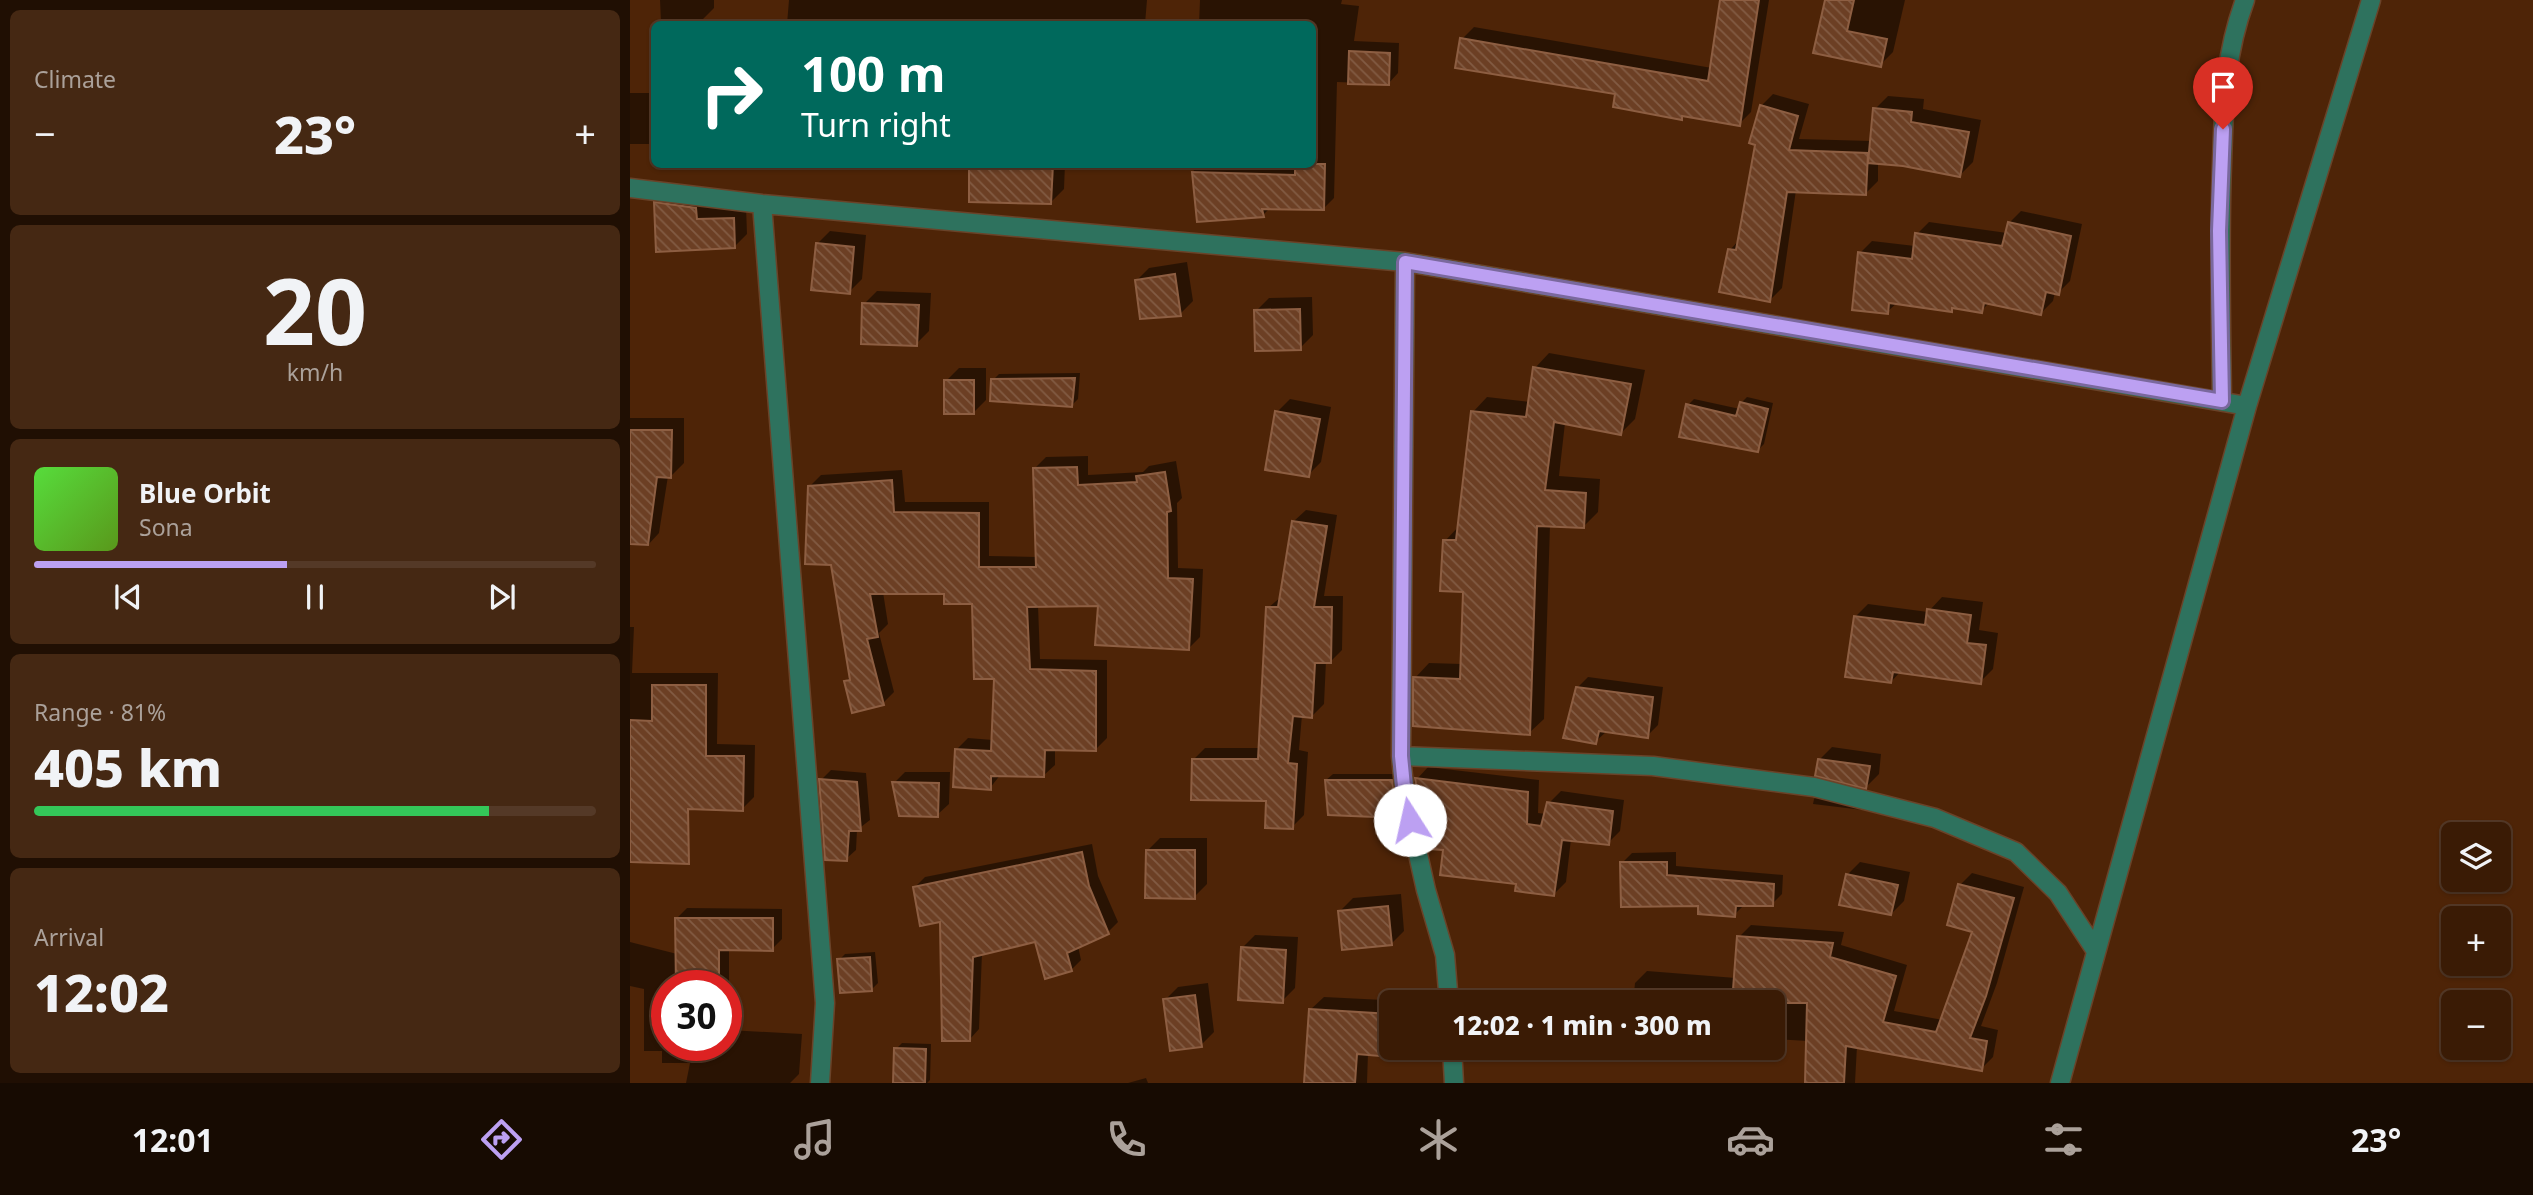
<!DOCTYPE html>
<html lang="en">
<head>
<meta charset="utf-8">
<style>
	body { margin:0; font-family:"Noto Sans",sans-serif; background:#452813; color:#f1f3f6; height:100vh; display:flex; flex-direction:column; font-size:26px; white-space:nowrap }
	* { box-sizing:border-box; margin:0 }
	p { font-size:23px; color:#aba19a }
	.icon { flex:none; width:38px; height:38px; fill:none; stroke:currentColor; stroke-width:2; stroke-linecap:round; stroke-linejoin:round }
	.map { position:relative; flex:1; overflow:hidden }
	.side { display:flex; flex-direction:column; gap:10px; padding:10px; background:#200f03; width:630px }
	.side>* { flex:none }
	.banner { position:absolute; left:21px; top:21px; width:665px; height:147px; border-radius:10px; box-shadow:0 2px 5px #0004,0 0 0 2px #543927; background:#00695c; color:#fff; overflow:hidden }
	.tools { position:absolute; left:1811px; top:822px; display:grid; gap:14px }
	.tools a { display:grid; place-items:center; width:70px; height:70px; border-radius:10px; background:#3a1b05; box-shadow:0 2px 5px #0004,0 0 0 2px #543927; font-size:35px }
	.speed { position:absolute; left:21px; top:970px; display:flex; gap:14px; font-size:35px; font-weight:700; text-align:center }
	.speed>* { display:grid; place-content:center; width:91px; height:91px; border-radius:50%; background:#3a1b05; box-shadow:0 2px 5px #0004,0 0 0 2px #543927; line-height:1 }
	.speed .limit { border:10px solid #d22; background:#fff; color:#111 }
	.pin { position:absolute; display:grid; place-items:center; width:60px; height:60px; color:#fff; margin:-72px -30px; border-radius:50% 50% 50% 0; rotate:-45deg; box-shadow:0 0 7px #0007 }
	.pin .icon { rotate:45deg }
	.me { position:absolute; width:77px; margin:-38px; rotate:350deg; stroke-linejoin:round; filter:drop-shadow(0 0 5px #0008) }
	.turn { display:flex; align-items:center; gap:24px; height:147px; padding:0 35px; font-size:32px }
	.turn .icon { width:91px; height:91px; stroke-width:2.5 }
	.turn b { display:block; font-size:49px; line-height:60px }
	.big { font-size:52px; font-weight:800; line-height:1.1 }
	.side .widget { flex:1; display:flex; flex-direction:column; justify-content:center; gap:10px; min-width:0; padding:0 24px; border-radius:10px; background:#452813 }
	.side .dial { align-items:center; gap:0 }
	.dial b { font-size:91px; line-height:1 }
	.song { display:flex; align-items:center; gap:21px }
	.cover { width:84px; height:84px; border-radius:10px; background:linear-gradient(135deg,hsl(110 70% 55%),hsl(90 70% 35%)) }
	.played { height:7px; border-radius:4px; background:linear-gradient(90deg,#bca0f2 45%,#543927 45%) }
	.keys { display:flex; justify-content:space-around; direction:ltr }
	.heat { display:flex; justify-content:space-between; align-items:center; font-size:38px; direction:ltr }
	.charge { height:10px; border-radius:5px; background:linear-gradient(90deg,#34c759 81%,#543927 0) }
	.trip { position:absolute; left:749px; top:990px; width:406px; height:70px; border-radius:10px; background:#3a1b05; box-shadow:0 2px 5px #0004,0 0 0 2px #543927; font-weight:800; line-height:70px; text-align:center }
	.dock { display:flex; height:112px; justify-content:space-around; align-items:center; background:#170b02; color:#aba19a }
	.dock .icon { width:49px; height:49px }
	.dock .selected { color:#bca0f2 }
	.dock b { font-size:32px; color:#f1f3f6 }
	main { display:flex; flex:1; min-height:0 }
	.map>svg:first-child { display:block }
	.shadow { fill:#0007; fill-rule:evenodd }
	.building { fill:url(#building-back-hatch); stroke:#8d5e42; stroke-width:2 }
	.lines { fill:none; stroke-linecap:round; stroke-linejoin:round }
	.minor-casing { stroke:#6a4329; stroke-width:21 }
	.minor { stroke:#2e725e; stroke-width:18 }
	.route-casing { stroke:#7a689d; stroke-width:18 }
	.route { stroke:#bca0f2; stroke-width:12 }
</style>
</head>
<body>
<main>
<section class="side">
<div class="widget"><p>Climate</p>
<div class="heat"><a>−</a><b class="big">23°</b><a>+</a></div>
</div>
<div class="widget dial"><b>20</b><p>km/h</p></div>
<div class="widget">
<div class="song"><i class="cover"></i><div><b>Blue Orbit</b><p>Sona</p></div></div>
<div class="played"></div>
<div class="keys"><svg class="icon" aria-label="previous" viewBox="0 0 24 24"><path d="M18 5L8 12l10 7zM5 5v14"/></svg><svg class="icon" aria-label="pause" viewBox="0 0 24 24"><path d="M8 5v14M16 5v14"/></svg><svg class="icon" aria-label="next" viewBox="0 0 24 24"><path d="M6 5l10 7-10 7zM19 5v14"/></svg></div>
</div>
<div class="widget"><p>Range · 81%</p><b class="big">405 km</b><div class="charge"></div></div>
<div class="widget"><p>Arrival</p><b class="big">12:02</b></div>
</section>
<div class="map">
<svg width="1903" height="1083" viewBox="0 0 1903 1083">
	<defs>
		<pattern id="building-back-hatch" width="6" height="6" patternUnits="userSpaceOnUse" patternTransform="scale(1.75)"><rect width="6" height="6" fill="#6c3f24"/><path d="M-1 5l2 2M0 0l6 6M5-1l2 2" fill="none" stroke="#825b43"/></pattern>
	</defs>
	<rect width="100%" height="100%" fill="#4e2407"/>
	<path class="shadow" d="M30,0H84V8L71,21L31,22Z
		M159,0H517L515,24H157Z
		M570,0H712L711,4L729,6L724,41L769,43L768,73L758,84L707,82L704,198L694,208L641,207L633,215L569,220L563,164H682V24H569Z
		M1092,0H1139L1121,112L1109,124L1054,115L1051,118L832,39L844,27L1082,68Z
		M1197,0H1275L1263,52L1250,65L1186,51Z
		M0,93H24V144H0Z
		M1143,94L1179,104L1169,139L1242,141L1245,109L1258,96L1294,99L1293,109L1351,120L1343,162L1330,175L1248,162V181L1236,193L1166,190L1152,288L1140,300L1100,250L1109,240L1127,143L1131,106Z
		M346,164H435L434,189L421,202Z
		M38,190L79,195V207L116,206L117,234L104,247L26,203Z
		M1391,211L1452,224L1440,281L1428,293L1425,292L1423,301L1411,313L1360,302L1351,311L1325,307L1321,310L1267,303L1257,312L1230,253L1242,241L1285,246L1287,234L1299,222L1377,233L1379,223Z
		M200,231L236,235L232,279L219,292L187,244Z
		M557,262L563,301L550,314L506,281L519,268Z
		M247,291L301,293L299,331L286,344L234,304Z
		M682,297L683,335L670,348L626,311L639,298Z
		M919,353L1015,370L1005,419L991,433L935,423L929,476L970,479L968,512L953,527L920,525L914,719L899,733L785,678L799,663L832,664L835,590L815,541L830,525L843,412L857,397L900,402L905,368Z
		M329,368H356V400L343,413L316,381Z
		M450,373L448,399L442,405L363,380L369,374Z
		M1117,397L1143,403L1134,444L1128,450L1058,405L1064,399L1110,409L1111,403Z
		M660,399L701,407L691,462L678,475L647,412Z
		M0,418H54V463L41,476H38L29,533L17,546L0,543Z
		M458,456V475L513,472L519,466L546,461L552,498L547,503L548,568L573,569L570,637L559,648L470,604L408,605L410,659L477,660V738L466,749H425V765L413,776L371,774L360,788L327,749L338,738L363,740L366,677L343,603L316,593L253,592L258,624L249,633L264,692L253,703L216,681L221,676L203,564L179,487L191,475L272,470L275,502H359V556L407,557L405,468L416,457Z
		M676,510L707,515L694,596H713L712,650L701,661H696L694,704L682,716L672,715L669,750L678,752L674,815L662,827L638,799L563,760L575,748H630L638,608L652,596L664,521Z
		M1312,597L1353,602L1349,630L1368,633L1363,669L1350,682L1270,672L1261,682L1225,617L1238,604L1298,612Z
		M0,627H4L2,673H88L87,744L125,745L124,797L112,809L0,767Z
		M958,677L1033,687L1028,725L1017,736L976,732L965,742L947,688Z
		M1202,747L1251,754L1249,774L1236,787L1189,760Z
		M798,767L909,780L908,813L916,814L919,803L931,791L994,800L990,831L978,843L941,839L936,882L924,894L888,882L815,849L787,779Z
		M201,770L236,773L240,820L227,830L226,850L216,859L191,780Z
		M275,772H320L319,804L307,815L264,783Z
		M703,774H768L774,810L768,816L696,780Z
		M1197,786L1244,798L1233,810L1183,804L1184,799Z
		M530,838H577V884L564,897L517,851Z
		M462,844L468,876L488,922L478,932L448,946L451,960L441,970L407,939L352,953L349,1029L340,1039L311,920L285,887L295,877Z
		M1046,852V866L1153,875L1152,894L1142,904H1115L1104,915L1070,904L992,863L1002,853Z
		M1230,862L1280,872L1274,901L1261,914L1217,875Z
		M1342,873L1394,887L1367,983L1351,1026L1368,1030L1363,1057L1351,1069L1227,1046L1225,1083H1177L1178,1041L1143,1039V1003H1003L1005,983L1017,971L1106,978L1109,937L1121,925L1214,932L1211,945L1277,965L1264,1011L1313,1020L1344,931L1330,885Z
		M771,894L774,931L761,944L710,911L723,898Z
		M57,908L152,909V939L142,949H99V1030L172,1034L169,1074L160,1083H56L60,1063H32V1051H14V989L0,986V942L51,955L47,918ZM37,985H96V1045H37Z
		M625,935L668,937L665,988L652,1001L612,948Z
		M245,952L248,983L242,989L209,960L215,954Z
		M578,983L584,1032L571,1045L535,1000L548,987Z
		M694,997L794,1002L761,1003V1048H786L778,1056L738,1053L737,1083H676L680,1010Z
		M272,1043L301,1044L300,1080L297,1083H264L266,1049Z
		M516,1078L518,1083H498Z"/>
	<path class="building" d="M1090,0H1129L1110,126L1052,116V120L983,107L985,94L825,68L830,38L1078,81Z
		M1195,0H1224L1217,31L1257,39L1251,67L1183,53Z
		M719,51L760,53L759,85L718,84Z
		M1130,105L1168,116L1159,150L1238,153L1236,195L1157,192L1140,302L1089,292L1098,249L1106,250L1125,145L1119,143Z
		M1243,108L1282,112L1281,122L1339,132L1330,177L1273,166L1238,163Z
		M339,164H423L421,204L339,202Z
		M665,164H695L694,210L632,209L634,217L567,222L562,172L665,175Z
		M24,202L66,208L67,219L104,218L105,248L26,252Z
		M1378,222L1441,236L1429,295L1416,292L1411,315L1354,303L1352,313L1322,308V312L1259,303L1258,314L1222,310L1228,252L1282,259L1285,233L1372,246Z
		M186,243L224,247L220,294L181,290Z
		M545,274L551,316L510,319L505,280Z
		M232,303L289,305L287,346L231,344Z
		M670,309L671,350L625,351L624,310Z
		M903,367L1001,384L991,435L924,422L915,490L956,493L954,528L907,526L900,735L783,726V677L830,679L833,592L810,591L813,540H826L841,411L896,417Z
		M445,378L442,407L360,401L361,379Z
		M314,380H344V414H314Z
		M1110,402L1138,409L1128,452L1049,437L1056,404L1106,416Z
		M645,411L690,419L679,477L635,470Z
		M0,430H42L41,478L27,477L18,545L0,544Z
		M447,467L448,485L507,482L506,476L535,472L541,511L537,512L538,578L563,579L559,650L465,645L468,606L397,607L400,669L466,671V751L415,750L414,777L361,776V790L323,787L325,749L361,751L364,679H344L342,604H314V594H240L248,637L237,639L254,705L222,713L214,681L220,680L201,565L175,564L178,486L262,480L264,512L349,513V567H406L403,468Z
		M662,521L697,526L684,607H702L701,663H685L682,718L663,716L658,763L667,764L663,829L635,828L636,801L561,800L562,759H628L636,607H648Z
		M1297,609L1341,615L1337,643L1356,645L1351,684L1263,672L1261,683L1215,677L1224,616L1295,625Z
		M22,685H76V756H114L113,811L58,809L59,864L0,862V720L22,721Z
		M946,687L1023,697L1018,738L969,731L966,744L933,738Z
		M1188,759L1240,766L1236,789L1185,776Z
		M785,778L898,792L897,824L911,826L917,802L983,811L979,845L932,840L924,896L885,891L886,884L810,875L813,850L798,849Z
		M189,779L227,782L231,831H219L217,861L195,860Z
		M695,780H762L768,818L698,815Z
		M262,782L309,783L308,817L269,816Z
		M516,850H565V899L515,898Z
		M452,852L459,886L479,934L437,953L442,971L415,979L405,942L343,957L340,1041H312L310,922L290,926L283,887Z
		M990,862H1037V875L1144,884L1143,906H1106L1105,917L1068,914V906L991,907Z
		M1216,874L1268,885L1261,915L1209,905Z
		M1328,884L1384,898L1356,996L1340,1038L1357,1041L1352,1071L1216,1046L1214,1083H1175L1177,1003H1102L1107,936L1203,943L1200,957L1266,976L1253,1022L1306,1032L1342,932L1317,925Z
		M758,906L762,945L712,950L708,911Z
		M45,918H143V951L89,950V985H46Z
		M611,947L656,950L653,1003L608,1000Z
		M240,957L242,991L210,993L207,959Z
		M565,995L572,1047L540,1051L533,999Z
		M679,1009L761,1014V1057L727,1054L725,1083H674Z
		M264,1048L296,1049L295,1083H263Z"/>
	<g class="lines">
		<g class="minor-casing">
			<path id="minor" d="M0,188L132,204L775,262L1617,406
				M132,204L195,1003L190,1083
				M775,262L771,756L775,796L796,890L815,955L819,1003
				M1592,401C1591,322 1589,243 1592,164C1594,105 1594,57 1615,0
				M771,756L1023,766L1184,787L1305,818L1386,852L1428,893L1466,951
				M822,1048L824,1083
				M1430,1083L1617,406L1741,0"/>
		</g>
		<use href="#minor" class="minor"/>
	</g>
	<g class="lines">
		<g class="route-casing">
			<path id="route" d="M780,820L775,796L771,756L775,262L1592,401L1589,231L1593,129"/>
		</g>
		<use href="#route" class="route"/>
	</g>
</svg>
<div class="tools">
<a><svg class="icon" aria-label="layers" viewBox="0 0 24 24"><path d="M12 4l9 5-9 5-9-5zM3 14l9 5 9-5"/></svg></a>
<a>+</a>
<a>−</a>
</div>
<div class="speed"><div class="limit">30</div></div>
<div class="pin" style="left:1593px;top:129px;background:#d93025"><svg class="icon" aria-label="arrive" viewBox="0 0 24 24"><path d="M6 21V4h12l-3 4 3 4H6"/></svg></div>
<svg class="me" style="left:780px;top:820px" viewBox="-20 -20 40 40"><circle r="19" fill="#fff"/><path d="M0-13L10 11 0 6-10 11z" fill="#bca0f2"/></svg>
<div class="trip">12:02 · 1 min · 300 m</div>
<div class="banner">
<div class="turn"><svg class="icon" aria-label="right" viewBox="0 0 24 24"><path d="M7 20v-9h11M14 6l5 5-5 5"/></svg><div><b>100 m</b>Turn right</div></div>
</div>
</div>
</main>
<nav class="dock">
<b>12:01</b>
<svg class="icon selected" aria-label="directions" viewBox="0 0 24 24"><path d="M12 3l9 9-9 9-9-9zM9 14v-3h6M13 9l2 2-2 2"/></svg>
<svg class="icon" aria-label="music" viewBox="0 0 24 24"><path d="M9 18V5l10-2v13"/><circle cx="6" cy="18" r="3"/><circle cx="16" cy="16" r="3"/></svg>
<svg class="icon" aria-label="phone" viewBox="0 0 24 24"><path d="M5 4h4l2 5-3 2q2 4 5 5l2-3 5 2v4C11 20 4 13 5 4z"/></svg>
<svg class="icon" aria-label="climate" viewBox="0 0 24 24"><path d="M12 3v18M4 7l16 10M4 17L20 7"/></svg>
<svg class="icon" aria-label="car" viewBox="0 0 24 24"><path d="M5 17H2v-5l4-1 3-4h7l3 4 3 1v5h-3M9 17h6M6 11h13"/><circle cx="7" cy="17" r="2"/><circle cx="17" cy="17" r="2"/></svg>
<svg class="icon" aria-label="filters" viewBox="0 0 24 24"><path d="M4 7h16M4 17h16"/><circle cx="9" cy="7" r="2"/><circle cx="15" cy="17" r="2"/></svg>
<b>23°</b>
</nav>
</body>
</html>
